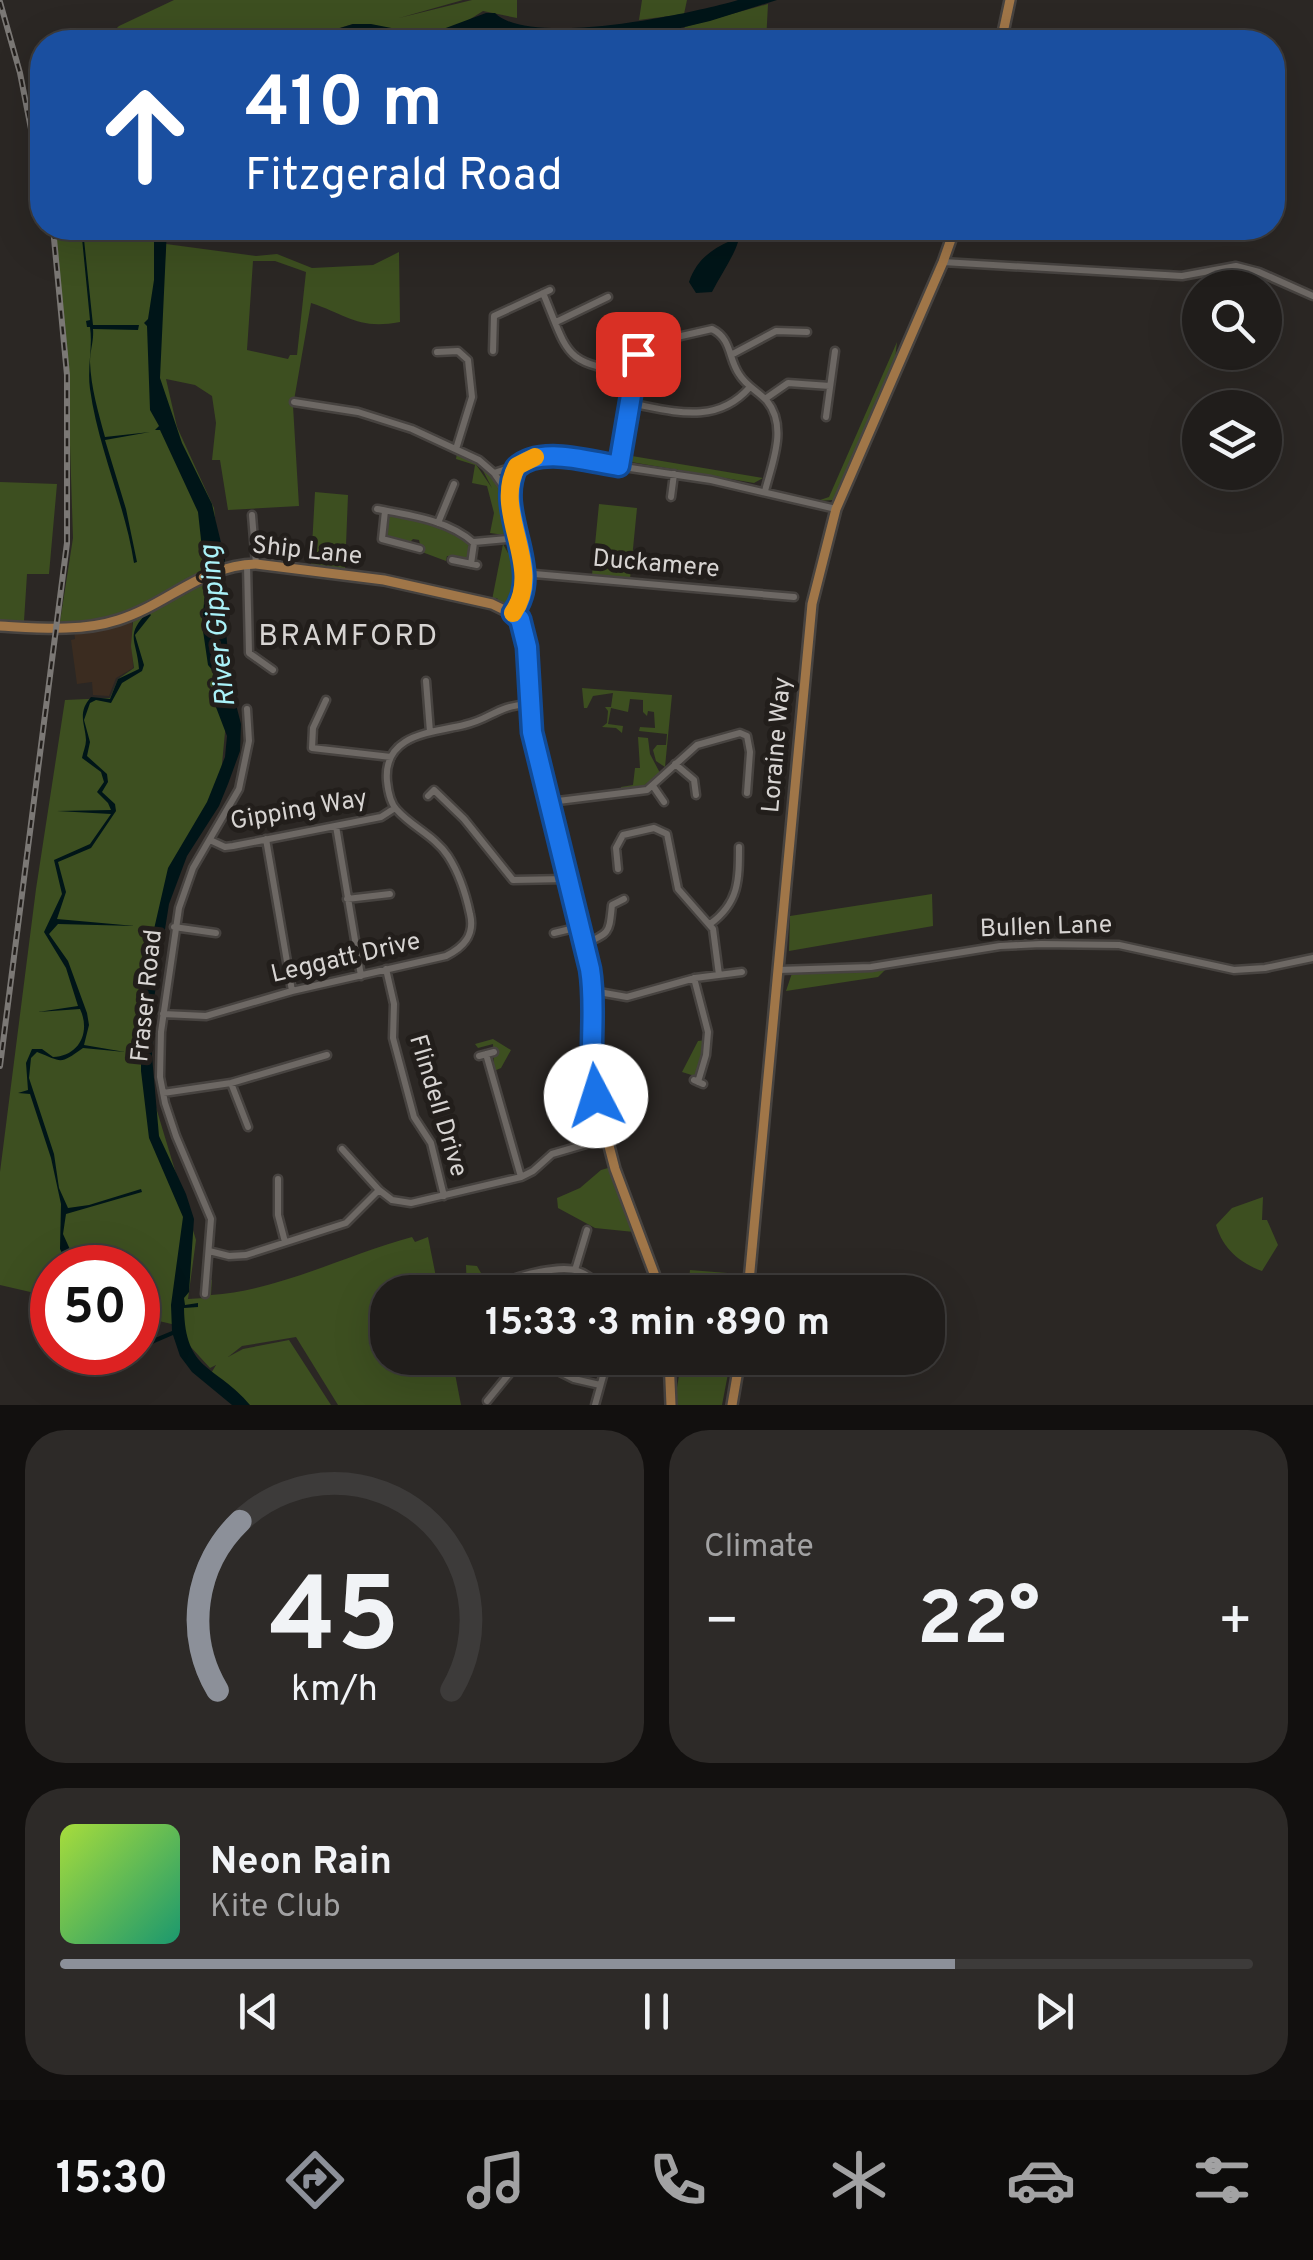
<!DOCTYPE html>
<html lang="en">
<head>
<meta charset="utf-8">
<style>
	body { margin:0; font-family:Overpass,sans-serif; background:#2d2a28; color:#f1f3f6; height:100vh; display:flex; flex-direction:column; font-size:38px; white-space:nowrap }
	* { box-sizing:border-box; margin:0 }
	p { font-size:32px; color:#a2a2a3 }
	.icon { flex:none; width:55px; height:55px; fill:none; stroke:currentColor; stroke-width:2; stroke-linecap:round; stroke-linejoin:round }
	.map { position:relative; height:1405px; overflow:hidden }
	.details { display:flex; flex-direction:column; gap:25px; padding:25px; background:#12100f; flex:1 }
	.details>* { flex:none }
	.guide { position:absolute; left:30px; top:30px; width:1255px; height:210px; border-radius:40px; box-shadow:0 10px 40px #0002,0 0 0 2px #3d3b3a; background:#1a4fa0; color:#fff; overflow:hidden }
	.tools { position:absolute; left:1182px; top:270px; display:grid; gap:20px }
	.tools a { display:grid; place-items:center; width:100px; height:100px; border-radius:50%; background:#201d1b; box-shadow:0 10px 40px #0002,0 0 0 2px #3d3b3a; font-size:50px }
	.speed { position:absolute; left:30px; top:1245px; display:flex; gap:20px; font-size:50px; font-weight:700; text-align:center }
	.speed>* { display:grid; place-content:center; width:130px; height:130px; border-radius:50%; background:#201d1b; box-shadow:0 10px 40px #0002,0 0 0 2px #3d3b3a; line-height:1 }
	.speed .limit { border:15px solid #d22; background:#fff; color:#111 }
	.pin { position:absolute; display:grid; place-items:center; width:85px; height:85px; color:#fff; margin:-42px; border-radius:20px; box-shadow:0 5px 15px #0006 }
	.me { position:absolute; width:110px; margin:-55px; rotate:355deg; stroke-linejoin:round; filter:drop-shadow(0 0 8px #0008) }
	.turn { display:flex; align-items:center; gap:35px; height:210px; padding:0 50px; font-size:45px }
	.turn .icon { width:130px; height:130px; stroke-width:2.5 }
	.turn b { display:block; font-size:70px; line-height:85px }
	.big { font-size:75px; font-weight:700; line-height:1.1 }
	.details .card { flex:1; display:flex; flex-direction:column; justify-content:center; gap:15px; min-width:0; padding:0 35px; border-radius:40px; background:#2d2a28 }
	.details .dial { align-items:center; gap:0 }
	.dial svg { height:260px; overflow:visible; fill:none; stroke:#3d3b3a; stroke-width:7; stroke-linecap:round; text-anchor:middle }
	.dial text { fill:#f1f3f6; stroke:none }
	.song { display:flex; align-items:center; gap:30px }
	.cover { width:120px; height:120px; border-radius:15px; background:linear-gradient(135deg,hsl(80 70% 55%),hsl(160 70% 35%)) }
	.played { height:10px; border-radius:5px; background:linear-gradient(90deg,#8c9099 75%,#3d3b3a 75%) }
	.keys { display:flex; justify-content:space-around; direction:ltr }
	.heat { display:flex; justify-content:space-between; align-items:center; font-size:55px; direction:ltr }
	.details .tiles { flex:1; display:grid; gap:25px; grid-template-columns:1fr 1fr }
	.card:last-child { grid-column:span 2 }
	.trip { position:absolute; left:370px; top:1275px; width:575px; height:100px; border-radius:40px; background:#201d1b; box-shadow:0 10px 40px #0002,0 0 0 2px #3d3b3a; font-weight:700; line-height:100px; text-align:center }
	.menu { display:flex; height:160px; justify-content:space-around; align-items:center; background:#0d0c0b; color:#a2a2a3 }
	.menu .icon { width:70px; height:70px }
	.menu .current { color:#8c9099 }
	.menu b { font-size:45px; color:#f1f3f6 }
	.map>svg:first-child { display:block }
	.commercial { fill:#3b2c20 }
	.green { fill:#3d4f20; fill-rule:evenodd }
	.water { fill:#001518 }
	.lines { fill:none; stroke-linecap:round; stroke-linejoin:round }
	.minor-casing { stroke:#474340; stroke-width:11 }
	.major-casing { stroke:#474340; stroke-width:14 }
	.minor { stroke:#6d6864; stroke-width:6 }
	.major { stroke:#a07648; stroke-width:9 }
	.rail-casing { stroke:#7b7875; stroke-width:6 }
	.rail { stroke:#221e1b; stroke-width:2.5; stroke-dasharray:8; stroke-linecap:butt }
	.route-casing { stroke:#114b97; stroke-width:25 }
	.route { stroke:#1a73e8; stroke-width:18 }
	.slow { stroke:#f59e0b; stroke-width:18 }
	.labels { text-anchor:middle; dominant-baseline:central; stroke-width:10; stroke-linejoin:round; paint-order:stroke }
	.street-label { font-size:25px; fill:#d7d4d2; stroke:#221e1b }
	.water-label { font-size:28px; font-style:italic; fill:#aaf2f9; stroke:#221e1b }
	.quarter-label { font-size:30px; letter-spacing:2.5px; fill:#d7d4d2; stroke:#221e1b }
</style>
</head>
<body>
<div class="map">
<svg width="1313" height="1405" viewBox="0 0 1313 1405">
	<rect width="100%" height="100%" fill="#2b2724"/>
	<path class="commercial" d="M132,620L133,668L116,678L109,696L93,695L92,682L77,684L71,640L75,639L74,631Z"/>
	<path class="green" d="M174,0H463L399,18L472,0H517V18L483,11L464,23L423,36L353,24L292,42H102L119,26Z
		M642,0H687L684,14L639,20Z
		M768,4L766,42H707L709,33L704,42H679L685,27Z
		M55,228H163L154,334L159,349L166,244L256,256L277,254L312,268L373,265L399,252L400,322C358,330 348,315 311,303L293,406L299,506L228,510L220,460H212L216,423L212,396L195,385L166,379L177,427L214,508L220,565L115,620L59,628L73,538L68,383ZM253,261H275L306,272L297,355H290L288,359L247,350Z
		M897,342L895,359L833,500L817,501L829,497Z
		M457,453L475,463L492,488L479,463L495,478L508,507L504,511V535L490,533L494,513L487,486L472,483L475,465L456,459Z
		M626,455L763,478L754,483L631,462Z
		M0,482L57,484L49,574H27L24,621H0Z
		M315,492L348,495L345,570L311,565Z
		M599,504L637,508L630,579L592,575Z
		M393,515L427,522L466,541L470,546L468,558L447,556L446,561L422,552L419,540L413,539L408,544L386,538L387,519Z
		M506,542L515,545L521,595L510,605L500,604L497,598L492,600L503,544L508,553Z
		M206,582L227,711L220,785L175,866L153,960L148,1081L196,1240L188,1299L204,1298L206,1279L212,1280L211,1295C281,1290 345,1255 412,1237L415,1242L428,1237L439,1292H388V1358H452L461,1405H338L296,1337L242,1346L228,1357L243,1349L289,1340L331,1405H243L210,1375L216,1365L210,1368L189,1345L184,1327L138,1316V1268H52V1297L0,1285V1172L36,889L65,700L110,698L118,679L134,668L131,646L133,622Z
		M582,688L672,695L665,767L656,761L653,750L657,745H666L667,734L639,731L640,727L655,728L654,712L648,711L647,716L643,712V700L630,699L628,712L611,708L608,724L623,726L622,733L616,728L602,727L607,723L608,711L605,707H611L613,693L593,696L587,708H584Z
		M638,737L648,738L650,754L660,773L642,787L621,790V787L633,785L635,768H640Z
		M932,894L933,926L789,951L790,916Z
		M888,967L878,977L786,991L792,973L854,972Z
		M493,1039L511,1050L501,1068L494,1071L493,1044L478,1048L475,1044Z
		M706,1040L698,1077L682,1072L698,1041Z
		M577,1049L563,1069L571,1076L580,1065L576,1061L586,1051L587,1085L598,1135L585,1139L576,1110L567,1104L557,1107L556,1075Z
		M608,1168L611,1169L634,1232L595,1228L558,1208L557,1198L580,1188L601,1170Z
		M1263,1197L1262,1220H1267L1278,1245L1262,1271C1240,1263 1223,1249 1216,1225L1232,1208Z
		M466,1265L477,1266L489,1287L486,1292H467Z
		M690,1270L740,1274L738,1292H688Z
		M682,1358H731L722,1405H674Z"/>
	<path class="water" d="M738,0H777L710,21L659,33L589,42L543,41L511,30L486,28L447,42H394L376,36H357L331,42H295L353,24H371L427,35L486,13H495C530,48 691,14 738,0Z
		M81,228H86L83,230L93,325H139L138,330L93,329C94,341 90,350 90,362C91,388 98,411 105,437L150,432L105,440L126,509L137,562L134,563C125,504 98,448 90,389C87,367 93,348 90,327H87L86,321L90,320Z
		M154,228H167L160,378L182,443L212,504L216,522L225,559L223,599L231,685L241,724L240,751L228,784L219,806L187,856L169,904L153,1005L152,1056L159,1136L186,1194L194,1219L189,1292L184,1298L185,1305L198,1303V1307L184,1308C185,1373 216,1364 250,1405H232L192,1372L180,1356L173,1335L138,1350V1345L172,1331L171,1305L183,1217L149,1138L141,1071V1039L149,951L168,868L207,802L225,757L227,736L214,702L217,695L225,696L222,667L217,668L220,692L216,693L213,671L208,665L202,624L206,582L184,595L183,592L208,574L203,558L198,512L160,430H155L159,426L150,410L147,326L144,323L148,319L154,280Z
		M730,241L738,242C733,258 720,276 712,292L696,293L689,282C696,261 710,250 730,241Z
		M148,612L151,615L135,635L144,665L142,671L122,683L111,703L96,700L90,703L84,720L90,742L87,756L107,774L108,782L102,792L115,804L116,811L91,848L58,862L66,892L57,919L135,926L58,924L49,934L68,961L87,1013L89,1025L84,1045L125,1052L83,1048C59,1065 63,1062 37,1052L31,1058L29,1078L54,1154L59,1188L68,1208L89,1205L141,1189L142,1192L66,1214L63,1234L78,1267H69L60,1249L61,1204L51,1158L30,1094L18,1093L28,1090L26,1063L32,1049H42L53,1057C79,1056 91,1032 80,1009L38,1012L78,1006L66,968L44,932L62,894L54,860L90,844L111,814L57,811L111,810L108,803L97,792L104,782L101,772L82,758C83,752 86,746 86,740C85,723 77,713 91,697L110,699L118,679L139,669C137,639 124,636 148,612Z"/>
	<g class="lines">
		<g class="minor-casing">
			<path id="minor" d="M943,262L1182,276L1236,266L1259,272L1313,296
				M543,293C569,355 563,364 633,372
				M556,322L608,297
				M493,351L494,316L550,290
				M437,352L458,351L468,360L472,397L456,449
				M731,355L776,331L807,332
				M765,399L788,383L830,386
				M294,402L358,412L412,429L479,460L494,473L508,493
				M629,403C673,411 716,426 750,387
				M826,417L835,351
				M619,466L638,354L655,342L712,329C732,339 728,358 739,374C746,386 758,391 767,401C788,427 772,463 765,491
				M494,473L516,466
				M671,497L674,474
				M377,509C409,515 449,520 474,543L471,564
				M385,511L382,539L420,549
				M252,515L256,564
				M438,523L454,484
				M474,542L518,538
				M452,560L477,565
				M247,565L249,653L273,670
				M523,573L794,597
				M513,613C547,568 491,512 517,466L538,457L590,462L711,480L836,509
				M426,681L430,732
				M326,700L313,728L312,748L391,757
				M675,764L694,780L696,795
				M653,786L664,802
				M428,796L434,790L464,819L513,880L567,879
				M550,802L647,790L697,745L740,733L747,736L750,752L747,793
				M336,826L361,976
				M266,839L292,991
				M210,840L225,847L233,846L381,817L395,808
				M618,869L616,848L623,835L654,828L667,834L678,889L713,929L719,975
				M347,899L390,894
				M710,924C739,903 739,880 739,847
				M174,927L216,933
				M554,933L579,927
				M584,944C611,933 609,932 612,905L624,899
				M386,969L394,1004L393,1038L414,1117L431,1143L444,1196
				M778,970L871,967L1000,946L1041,944L1119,945L1234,970L1265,968L1313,958
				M694,978L708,1032L706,1055L698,1082
				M593,991L627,997L695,978L742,972
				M163,1014L206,1016L292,991L446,956C464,947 475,935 470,914C466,895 459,873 448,856C435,836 412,827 397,810C390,803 388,791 387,781C383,734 431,733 464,725C492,719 495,706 529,704
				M486,1054L521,1177
				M479,1056L494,1052
				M694,1080L703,1084
				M231,1083L248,1127
				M163,1093L231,1083L327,1055
				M342,1149L379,1190
				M278,1179V1215L285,1242
				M209,1251L229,1256L246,1255L346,1223L379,1190L392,1200L411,1203L521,1177L533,1171L552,1154L607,1138
				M575,1270L587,1230
				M492,1292C503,1277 560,1264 578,1271C590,1275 597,1283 603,1292
				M620,1292L657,1284
				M205,1294L211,1219L176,1136L165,1103L160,1077L161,1032L179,908L193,868L239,789L249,741L247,709
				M532,1358L574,1379L600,1385
				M487,1401L522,1358
				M595,1405L608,1358"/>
		</g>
		<g class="major-casing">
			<path id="major" d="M1001,42L1010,0
				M0,626C39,628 81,632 118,620C167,605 202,565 256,564L384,580L492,604L517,616L527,647L532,732L592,979V1064L596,1096L615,1169L661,1292
				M748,1292L812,604L836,509L943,262L955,228
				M669,1358L671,1405
				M732,1405L740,1358"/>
		</g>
		<use href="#minor" class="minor"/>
		<use href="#major" class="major"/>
		<g class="rail-casing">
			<path id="rail" d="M0,2L20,73L42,185
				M0,1066L67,543V375L53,228"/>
		</g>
		<use href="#rail" class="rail"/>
	</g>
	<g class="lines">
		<g class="route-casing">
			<path id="route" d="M596,1096C587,1054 597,1011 590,969L532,732L527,647L520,619L513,613C546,569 494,515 516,468C539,445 590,462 619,466L638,354"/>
		</g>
		<use href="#route" class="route"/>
		<path class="slow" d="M513,613C545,567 491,512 517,466L535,457"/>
	</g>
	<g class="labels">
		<g class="street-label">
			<text transform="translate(307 552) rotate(6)">Ship Lane</text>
			<text transform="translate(656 565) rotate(5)">Duckamere</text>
			<text transform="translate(778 745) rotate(-85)">Loraine Way</text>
			<text transform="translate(299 811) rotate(-10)">Gipping Way</text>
			<text transform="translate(1046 928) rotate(-2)">Bullen Lane</text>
			<text transform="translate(346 959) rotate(-13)">Leggatt Drive</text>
			<text transform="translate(148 996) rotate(-84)">Fraser Road</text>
			<text transform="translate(437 1106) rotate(73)">Flindell Drive</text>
		</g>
		<g class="water-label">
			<text transform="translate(219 626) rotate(-96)">River Gipping</text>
		</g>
		<g class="quarter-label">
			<text x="349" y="637">BRAMFORD</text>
		</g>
	</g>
</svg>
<div class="tools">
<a><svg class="icon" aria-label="search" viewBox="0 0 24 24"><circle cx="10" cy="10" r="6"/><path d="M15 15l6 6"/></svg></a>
<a><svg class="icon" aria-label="layers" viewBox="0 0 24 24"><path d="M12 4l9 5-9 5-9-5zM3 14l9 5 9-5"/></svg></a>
</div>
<div class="speed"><div class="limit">50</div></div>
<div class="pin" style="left:638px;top:354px;background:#d93025"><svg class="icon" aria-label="arrive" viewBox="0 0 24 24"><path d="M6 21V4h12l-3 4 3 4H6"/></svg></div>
<svg class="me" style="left:596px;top:1096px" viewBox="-20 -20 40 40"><circle r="19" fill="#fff"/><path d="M0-13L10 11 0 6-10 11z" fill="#1a73e8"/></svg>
<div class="trip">15:33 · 3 min · 890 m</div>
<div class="guide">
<div class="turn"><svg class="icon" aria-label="ahead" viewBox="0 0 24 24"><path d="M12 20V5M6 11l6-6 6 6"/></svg><div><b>410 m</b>Fitzgerald Road</div></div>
</div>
</div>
<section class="details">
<div class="tiles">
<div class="card dial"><svg viewBox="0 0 100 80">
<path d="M14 69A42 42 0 1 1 86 69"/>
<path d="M14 69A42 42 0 0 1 21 17" stroke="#8c9099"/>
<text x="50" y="56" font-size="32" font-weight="700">45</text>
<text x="50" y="72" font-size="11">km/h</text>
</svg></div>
<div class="card"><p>Climate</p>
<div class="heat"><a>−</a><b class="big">22°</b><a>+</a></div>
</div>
<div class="card">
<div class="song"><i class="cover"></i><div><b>Neon Rain</b><p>Kite Club</p></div></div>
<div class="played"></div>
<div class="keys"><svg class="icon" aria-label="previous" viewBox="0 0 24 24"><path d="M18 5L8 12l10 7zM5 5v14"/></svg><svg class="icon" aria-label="pause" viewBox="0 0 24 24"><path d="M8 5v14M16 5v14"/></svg><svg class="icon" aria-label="next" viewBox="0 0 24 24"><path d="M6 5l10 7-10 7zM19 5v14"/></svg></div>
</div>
</div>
</section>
<nav class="menu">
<b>15:30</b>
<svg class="icon current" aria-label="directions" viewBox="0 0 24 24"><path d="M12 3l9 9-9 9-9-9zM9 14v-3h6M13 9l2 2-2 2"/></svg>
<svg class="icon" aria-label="music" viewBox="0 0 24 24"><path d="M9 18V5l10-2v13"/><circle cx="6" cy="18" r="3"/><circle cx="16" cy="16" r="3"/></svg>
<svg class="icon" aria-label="phone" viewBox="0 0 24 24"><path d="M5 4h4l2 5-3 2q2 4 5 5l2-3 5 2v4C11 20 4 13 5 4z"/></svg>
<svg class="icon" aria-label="climate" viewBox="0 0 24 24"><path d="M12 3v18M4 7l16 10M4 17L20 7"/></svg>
<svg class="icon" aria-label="car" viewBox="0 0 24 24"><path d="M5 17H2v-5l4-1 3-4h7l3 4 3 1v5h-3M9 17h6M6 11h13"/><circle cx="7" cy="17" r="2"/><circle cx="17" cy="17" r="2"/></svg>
<svg class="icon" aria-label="filters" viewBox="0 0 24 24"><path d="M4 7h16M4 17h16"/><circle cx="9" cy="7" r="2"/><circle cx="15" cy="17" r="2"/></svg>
</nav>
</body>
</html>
